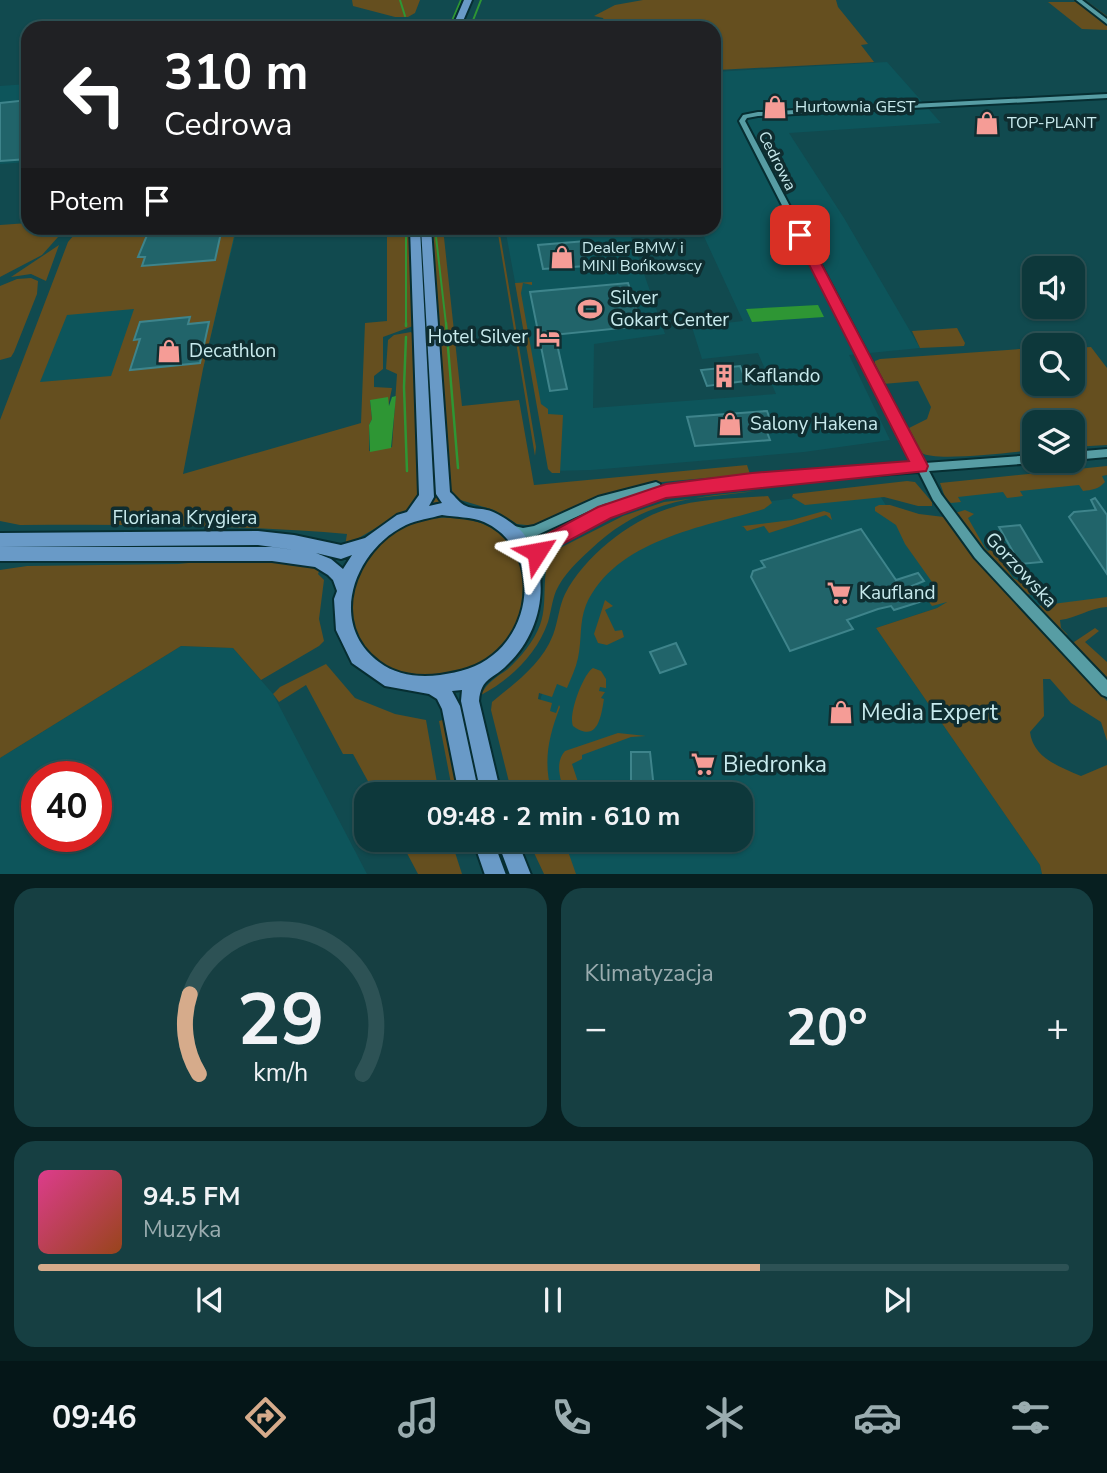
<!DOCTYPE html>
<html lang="pl">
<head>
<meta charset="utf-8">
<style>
	body { margin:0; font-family:"Nunito Sans",sans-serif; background:#163f42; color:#f1f3f6; height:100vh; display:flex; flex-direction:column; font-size:26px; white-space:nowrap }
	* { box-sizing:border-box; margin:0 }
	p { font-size:23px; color:#9aacaf }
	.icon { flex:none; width:38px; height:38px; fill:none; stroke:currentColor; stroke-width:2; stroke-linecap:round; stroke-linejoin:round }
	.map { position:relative; height:874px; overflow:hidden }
	.sheet { display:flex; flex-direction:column; gap:14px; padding:14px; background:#071f20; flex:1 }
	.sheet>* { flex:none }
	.guide { position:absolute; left:21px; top:21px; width:700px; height:214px; border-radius:21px; box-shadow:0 2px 5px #0004,0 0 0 2px #2d5255; background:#202124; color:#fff; overflow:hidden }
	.tools { position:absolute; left:1022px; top:256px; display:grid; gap:14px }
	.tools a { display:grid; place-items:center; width:63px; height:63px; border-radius:14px; background:#0d383b; box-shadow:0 2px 5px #0004,0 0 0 2px #2d5255; font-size:35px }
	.speed { position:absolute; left:21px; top:761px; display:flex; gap:14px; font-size:35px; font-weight:700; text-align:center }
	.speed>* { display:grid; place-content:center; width:91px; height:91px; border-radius:50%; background:#0d383b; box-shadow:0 2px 5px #0004,0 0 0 2px #2d5255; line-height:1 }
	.speed .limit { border:10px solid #d22; background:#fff; color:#111 }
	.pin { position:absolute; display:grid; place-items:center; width:60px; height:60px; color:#fff; margin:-30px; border-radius:14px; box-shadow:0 4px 10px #0006 }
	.me { position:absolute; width:77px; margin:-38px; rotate:56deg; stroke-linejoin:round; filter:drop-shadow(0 0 5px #0008) }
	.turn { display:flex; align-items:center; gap:24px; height:147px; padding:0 28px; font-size:32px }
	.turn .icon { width:91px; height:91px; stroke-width:2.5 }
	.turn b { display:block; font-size:49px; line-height:60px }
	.then { display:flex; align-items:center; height:66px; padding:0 28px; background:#0003; gap:14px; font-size:26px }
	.big { font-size:52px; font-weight:700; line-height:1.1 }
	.sheet .card { flex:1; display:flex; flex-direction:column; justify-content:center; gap:10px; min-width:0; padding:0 24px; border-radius:21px; background:#163f42 }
	.sheet .dial { align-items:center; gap:0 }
	.dial svg { height:182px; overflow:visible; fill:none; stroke:#2d5255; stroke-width:7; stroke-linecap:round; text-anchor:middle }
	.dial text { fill:#f1f3f6; stroke:none }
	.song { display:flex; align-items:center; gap:21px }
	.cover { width:84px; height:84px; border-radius:10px; background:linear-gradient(135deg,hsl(330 70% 55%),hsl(20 70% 35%)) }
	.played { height:7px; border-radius:4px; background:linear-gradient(90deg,#d6ab8b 70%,#2d5255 70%) }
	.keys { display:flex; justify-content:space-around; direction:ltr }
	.heat { display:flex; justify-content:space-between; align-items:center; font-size:38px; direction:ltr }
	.sheet .tiles { flex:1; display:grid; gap:14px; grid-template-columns:1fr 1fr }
	.card:last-child { grid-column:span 2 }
	.trip { position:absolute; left:354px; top:782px; width:399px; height:70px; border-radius:21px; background:#0d383b; box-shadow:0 2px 5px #0004,0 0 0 2px #2d5255; font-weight:700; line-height:70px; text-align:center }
	.tab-bar { display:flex; height:112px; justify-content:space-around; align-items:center; background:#051618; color:#9aacaf }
	.tab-bar .icon { width:49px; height:49px }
	.tab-bar .active { color:#d6ab8b }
	.tab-bar b { font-size:32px; color:#f1f3f6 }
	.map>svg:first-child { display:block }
	.built { fill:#0d555b; fill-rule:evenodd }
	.green { fill:#654f1f; fill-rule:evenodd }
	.water { fill:#2e9634 }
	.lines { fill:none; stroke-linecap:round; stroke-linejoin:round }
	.stream-far1 { stroke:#2e9634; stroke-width:2 }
	.stream { stroke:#2e9634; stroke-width:2.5 }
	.building { fill:#21646a; stroke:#3e848b; stroke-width:2 }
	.minor-casing { stroke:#062e32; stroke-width:4 }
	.major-casing { stroke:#062e32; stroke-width:4 }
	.minor { fill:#579da4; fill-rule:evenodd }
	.major { fill:#699ac7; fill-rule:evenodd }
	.route { fill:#e11d48; stroke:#92132f; stroke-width:2 }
	.labels { text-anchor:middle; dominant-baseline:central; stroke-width:7; stroke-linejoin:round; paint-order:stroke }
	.far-poi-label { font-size:16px; fill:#c8eaed; stroke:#0f2d30; text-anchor:start }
	.far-street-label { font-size:16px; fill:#c8eaed; stroke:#0f2d30 }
	.poi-label { font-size:19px; fill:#c8eaed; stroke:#0f2d30; text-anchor:start }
	.street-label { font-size:19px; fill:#c8eaed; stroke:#0f2d30 }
	.near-poi-label { font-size:23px; fill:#c8eaed; stroke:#0f2d30; text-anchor:start }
</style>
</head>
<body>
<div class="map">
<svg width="1107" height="875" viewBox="0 0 1107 875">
	<rect width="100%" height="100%" fill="#114a4f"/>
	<path class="built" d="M887,62L941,123L789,133L844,218L920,348L849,355L890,440L804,452L591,470L550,471L505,228H628L665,334L594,344L593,408L776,394L758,353L702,359L692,327L743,321L700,228H714V72Z
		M28,84V162L0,164V86Z
		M98,228H237L203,369L35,384Z
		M1107,475V606L1043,613L983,552L956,517L943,494L1005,484Z
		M875,488L947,602L937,608L876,628L1040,865L1042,874H558L543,840H740V794H535L534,743L541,697L569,623L597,582L627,553L740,505Z
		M181,646L233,648L273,694L367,874L0,875V758ZM37,777H96V836H37Z"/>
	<path class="green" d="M352,0H420L415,13L408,17H395L353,6Z
		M643,0H836L838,7L868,44L861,45L874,62L717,70L714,65V28H608L603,18L594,16L615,5Z
		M1074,0H1085L1107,16V30L1082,29L1048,2H1075Z
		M28,223V228H66L42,255L0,277V225Z
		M80,228H236L203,369L183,474L361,423L365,323L387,321V228H410L413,326L383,337V369L374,376V387L392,388L388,407L370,400L372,419L369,425V451L392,447L397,374L386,369L388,340L394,335L411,332L414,335L419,494L410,508L345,546L347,534C238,525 129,524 20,525L0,521V420L68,242ZM134,309L111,376L40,382L67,315Z
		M418,228H423L437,492L441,501L429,504L431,478Z
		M431,228H443L462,406L519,400L534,485L513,487L747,465L750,474L662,482L623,489L580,504L535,526L517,524L494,510L457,499L449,486Z
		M497,228H499L536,447L535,456Z
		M59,245L46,281L31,274L11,277Z
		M31,278L38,281L37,294L14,352L11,357L0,360V286L17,279Z
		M532,282V285L523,283L521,293L541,404L548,409V414L563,415L560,473H552L548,469L515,283Z
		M957,328L965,343L964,346L920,348L912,331Z
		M1091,347L1107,368V445L1073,447V422H1034V450C1015,452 934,462 922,453C915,447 911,437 907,429L927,419L931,407L918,381L883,384L874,366L875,361L880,359L1034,348V383H1073V348Z
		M1107,466V475L1102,476L1105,482C1099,489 1092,490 1083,491L1079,485L1020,491L1023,496L1007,498L1003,492L958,497L961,502L951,503L946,500L940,483Z
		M907,481L915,482L932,502V506H918L884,497L805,505L792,497L793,494Z
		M756,491C690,497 641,501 590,550C577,562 563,575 556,591C552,601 551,612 548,622C537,654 510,680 481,695C487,682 497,677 508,669C521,657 534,641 540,625C550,599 537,565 558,549L623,516L664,502Z
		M768,496L772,503L764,509C703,527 615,540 586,605C579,623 582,640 578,658C576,668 571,678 567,688L557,684L552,697L539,693L538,699L552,703L550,711L556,713L559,705L560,707C548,738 543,762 552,794H512L491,710L492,702C516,682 541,665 553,635C558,622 559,606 565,594C584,557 628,522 667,509C698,498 735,499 768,496Z
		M630,498L534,546L530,541L592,510Z
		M879,505H890L919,514L944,517L999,581L996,582L1107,701V741L1101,722L1071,703L1050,679H1043L1044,716L1030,732C1033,758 1060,767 1081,776L1107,765V874H1042L1040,865L876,628L937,608L947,602L932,606L924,595L929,599L935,597L932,592L937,589L905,544L896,525L875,511V507Z
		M965,510L974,514L968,518L985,548L988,551L993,548L1013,578L1034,589V595L1026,594L983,552L955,513Z
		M824,511L830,513L832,520L826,515L769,533L764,526L747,531L743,526L735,527L792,520Z
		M435,518C559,506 552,671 432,677C326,681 325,536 435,518Z
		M252,557L287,560L320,569L318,574L324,580L319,619L324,641L319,646L261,680L233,648L181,646L0,758V570L27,566L178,564Z
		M1107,597V607C1089,608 1077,618 1060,620L1061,628L1068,635L1062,633L1037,606Z
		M605,600L613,606L605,610L615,631L622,630L624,637L607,645L598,643L594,634Z
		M1095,628L1099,631L1085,642L1107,662V680L1075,646L1074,642Z
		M326,664L355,698L395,714L426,720L439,794H375L353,754H343L306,685L279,702L273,694L280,687Z
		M593,668L601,671L606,679V688L600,687L599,691L605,692L601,698L604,699C601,716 598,744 573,726C568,715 583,674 593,668Z
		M446,719L460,794H453L439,721Z
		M618,733L646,736L631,737L582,755V759L572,764L582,794H565C561,781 554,763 565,751Z
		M400,840H451L462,874H418Z
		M528,840H564L576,874H544Z"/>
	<path class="water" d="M818,305L824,317L752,322L746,309Z
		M396,396L391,448L370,452L369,425L372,419L370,400L388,397L389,406L392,397Z"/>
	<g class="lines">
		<path class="stream-far1" d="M400,0L405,16
			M449,28L461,0
			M470,28L481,0
			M406,228V324
			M435,228L446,324"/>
		<path class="stream" d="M406,323V326
			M446,323L458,468
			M406,337L404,387L407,471"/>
	</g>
	<path class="building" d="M28,100V159L0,161V103Z
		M150,228H222L215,260L142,266L145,257H138Z
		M586,241L588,249L582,250L586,266L543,269L538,245Z
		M628,283L642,326L552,335L557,344L567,389L550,391L530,292Z
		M190,317L188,324L209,322L200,363L130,370L140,339L134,340L140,322Z
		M740,366L746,381L707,386L701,370Z
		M767,411L774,431L767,432L770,440L695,446L687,417Z
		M1095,498L1107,515V574L1069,517L1074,512L1096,510L1091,500Z
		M1020,525L1042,562L1020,564L999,527Z
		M861,529L896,580L918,573L924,581L912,586L923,601L894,610L891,606L878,609L847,620L853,629L790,651L751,577L753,571L765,567L761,561Z
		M676,643L686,664L660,673L650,652Z
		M631,752H650L654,789H631Z"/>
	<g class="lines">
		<g class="minor-casing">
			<path id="minor" d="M1076,0H1082L1107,19V24Z
				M1107,94V98L758,116L747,118L745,121L925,463L1034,455V460H1039L1034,463L929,471L941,494L983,550L1107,680V697L1102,695L975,558L933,500L919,472L753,484L666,496L624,510L555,545L542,555L537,571L533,572L529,571L527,567L533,548L547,537L616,503L632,497L604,504L535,536C524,538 516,537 506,534L504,530L506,526L510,525L523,528L534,526L598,497L656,482L660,484L661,488L753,476L914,464L739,121L743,115L758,112Z
				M1107,449V457L1073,460V452Z"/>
		</g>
		<g class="major-casing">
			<path id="major" d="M464,0H472L460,28H452Z
				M410,228H420L434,497L429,506L442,503L436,494L421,228H431L450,492C455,496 460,504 466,506C472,509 480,508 487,510C497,512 516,525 523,533C553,574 543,631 507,665C494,679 481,677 479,701L501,794H481L461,701L462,690L452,691L460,706L479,794H459L442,709L437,699L429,694L385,686L352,663L336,630L334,599L337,591L333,580L328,575L315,567L272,561H0V547H272L302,551L258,545L0,547V533L258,531L294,535L341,545L365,538L397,515L407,512L419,495ZM442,515C455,517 472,517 484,522C537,546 536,621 493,655C477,668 460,672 440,675C419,678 396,675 379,662C327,624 354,550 406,525C417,520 431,518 442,515ZM316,553L341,559L352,555L343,569L331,559Z
				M473,840H493L506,875H485Z
				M497,840H517L531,875H510Z"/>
		</g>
		<use href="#minor" class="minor"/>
		<use href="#major" class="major"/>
	</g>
	<path class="route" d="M800,231L806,235L926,462L928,466L926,471L666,498L611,518L553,549L543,558L537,560L531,558L528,552L540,538L598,507L666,484L752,473L909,461L794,235Z"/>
	<defs>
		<g id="shop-bare" transform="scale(1.89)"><path d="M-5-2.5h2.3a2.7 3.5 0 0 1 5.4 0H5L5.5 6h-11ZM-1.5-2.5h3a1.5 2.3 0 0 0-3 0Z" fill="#f59c96" stroke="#0f2d30" stroke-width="2.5" paint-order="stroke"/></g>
		<g id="stadium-bare" transform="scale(1.89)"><path d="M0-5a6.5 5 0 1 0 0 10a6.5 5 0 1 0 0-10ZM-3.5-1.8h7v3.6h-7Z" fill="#f59c96" stroke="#0f2d30" stroke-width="2.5" paint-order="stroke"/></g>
		<g id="hotel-bare" transform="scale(1.89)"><path d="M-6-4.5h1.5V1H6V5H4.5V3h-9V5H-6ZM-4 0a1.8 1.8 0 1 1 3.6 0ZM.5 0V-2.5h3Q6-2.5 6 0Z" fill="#f59c96" stroke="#0f2d30" stroke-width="2.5" paint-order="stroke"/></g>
		<g id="building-bare" transform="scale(1.89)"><path d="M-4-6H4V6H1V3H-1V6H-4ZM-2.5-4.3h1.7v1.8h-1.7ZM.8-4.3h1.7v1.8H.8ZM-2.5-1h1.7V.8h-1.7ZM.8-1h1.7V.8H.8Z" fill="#f59c96" stroke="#0f2d30" stroke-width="2.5" paint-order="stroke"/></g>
		<g id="supermarket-bare" transform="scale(1.89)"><path d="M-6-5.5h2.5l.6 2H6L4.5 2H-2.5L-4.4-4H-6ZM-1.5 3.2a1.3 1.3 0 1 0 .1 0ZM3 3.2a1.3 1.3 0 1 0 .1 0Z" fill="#f59c96" stroke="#0f2d30" stroke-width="2.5" paint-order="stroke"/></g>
	</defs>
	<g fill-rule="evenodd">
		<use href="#shop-bare" x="775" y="107"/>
		<use href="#shop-bare" x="987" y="123"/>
		<use href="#shop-bare" x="562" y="257"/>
		<use href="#stadium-bare" x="590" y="309"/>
		<use href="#hotel-bare" x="548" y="337"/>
		<use href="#shop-bare" x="169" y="351"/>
		<use href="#building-bare" x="724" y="376"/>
		<use href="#shop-bare" x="730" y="424"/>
		<use href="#supermarket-bare" x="839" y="593"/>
		<use href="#shop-bare" x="841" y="712"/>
		<use href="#supermarket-bare" x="703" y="764"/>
	</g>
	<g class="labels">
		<g class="far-poi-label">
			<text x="795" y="107">Hurtownia GEST</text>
			<text x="1007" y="123">TOP-PLANT</text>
			<text x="582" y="248">Dealer BMW i<tspan x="582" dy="18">MINI Bońkowscy</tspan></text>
		</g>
		<g class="far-street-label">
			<text transform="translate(777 161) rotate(63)">Cedrowa</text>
		</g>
		<g class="poi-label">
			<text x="610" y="298">Silver<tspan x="610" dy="22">Gokart Center</tspan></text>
			<text x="528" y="337" text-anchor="end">Hotel Silver</text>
			<text x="189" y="351">Decathlon</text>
			<text x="744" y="376">Kaflando</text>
			<text x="750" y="424">Salony Hakena</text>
			<text x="859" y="593">Kaufland</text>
		</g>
		<g class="street-label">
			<text x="185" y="518">Floriana Krygiera</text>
			<text transform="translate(1021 570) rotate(47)">Gorzowska</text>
		</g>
		<g class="near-poi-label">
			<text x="861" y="712">Media Expert</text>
			<text x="723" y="764">Biedronka</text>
		</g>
	</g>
</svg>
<div class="tools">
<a><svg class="icon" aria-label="sound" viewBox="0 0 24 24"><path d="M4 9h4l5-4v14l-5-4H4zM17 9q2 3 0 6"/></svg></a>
<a><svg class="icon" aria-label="search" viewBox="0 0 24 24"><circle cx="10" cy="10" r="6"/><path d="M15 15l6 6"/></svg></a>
<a><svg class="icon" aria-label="layers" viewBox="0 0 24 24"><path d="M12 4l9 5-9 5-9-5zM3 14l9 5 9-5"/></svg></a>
</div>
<div class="speed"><div class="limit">40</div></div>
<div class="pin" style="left:800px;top:235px;background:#d93025"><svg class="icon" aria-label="arrive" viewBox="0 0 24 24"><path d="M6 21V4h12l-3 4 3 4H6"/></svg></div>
<svg class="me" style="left:537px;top:552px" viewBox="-20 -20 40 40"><path d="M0-17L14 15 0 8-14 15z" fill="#e11d48" stroke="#fff" stroke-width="4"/></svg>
<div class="trip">09:48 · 2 min · 610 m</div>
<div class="guide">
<div class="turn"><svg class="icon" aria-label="left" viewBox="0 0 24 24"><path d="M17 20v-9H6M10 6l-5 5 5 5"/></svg><div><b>310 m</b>Cedrowa</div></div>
<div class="then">Potem<svg class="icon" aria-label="arrive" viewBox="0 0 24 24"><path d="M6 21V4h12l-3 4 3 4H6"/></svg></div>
</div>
</div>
<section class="sheet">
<div class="tiles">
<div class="card dial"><svg viewBox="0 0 100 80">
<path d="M14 69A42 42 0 1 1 86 69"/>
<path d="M14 69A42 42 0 0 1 10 34" stroke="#d6ab8b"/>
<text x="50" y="56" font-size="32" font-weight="700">29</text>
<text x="50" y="72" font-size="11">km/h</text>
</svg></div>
<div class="card"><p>Klimatyzacja</p>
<div class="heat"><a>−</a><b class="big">20°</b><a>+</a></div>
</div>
<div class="card">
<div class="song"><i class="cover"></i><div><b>94.5 FM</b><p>Muzyka</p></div></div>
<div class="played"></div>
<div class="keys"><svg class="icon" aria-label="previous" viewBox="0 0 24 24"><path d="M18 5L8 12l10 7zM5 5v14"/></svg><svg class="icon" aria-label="pause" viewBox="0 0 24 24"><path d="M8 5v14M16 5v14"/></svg><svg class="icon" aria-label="next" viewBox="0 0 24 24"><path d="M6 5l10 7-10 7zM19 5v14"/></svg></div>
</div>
</div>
</section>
<nav class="tab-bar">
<b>09:46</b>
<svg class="icon active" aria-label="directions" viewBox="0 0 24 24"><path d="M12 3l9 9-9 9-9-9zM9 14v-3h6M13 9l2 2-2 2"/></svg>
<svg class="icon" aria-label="music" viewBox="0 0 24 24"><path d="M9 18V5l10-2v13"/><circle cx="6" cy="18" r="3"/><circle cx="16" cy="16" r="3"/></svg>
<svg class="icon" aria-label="phone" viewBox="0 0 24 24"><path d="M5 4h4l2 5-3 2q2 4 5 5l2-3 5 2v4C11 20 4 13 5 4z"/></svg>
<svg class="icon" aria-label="climate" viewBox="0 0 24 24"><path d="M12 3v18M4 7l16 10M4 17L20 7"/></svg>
<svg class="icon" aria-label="car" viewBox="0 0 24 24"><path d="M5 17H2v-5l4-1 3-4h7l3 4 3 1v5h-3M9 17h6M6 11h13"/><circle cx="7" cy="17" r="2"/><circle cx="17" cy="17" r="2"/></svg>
<svg class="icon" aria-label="filters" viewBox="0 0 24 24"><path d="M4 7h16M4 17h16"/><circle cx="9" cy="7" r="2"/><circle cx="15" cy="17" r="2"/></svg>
</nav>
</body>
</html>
